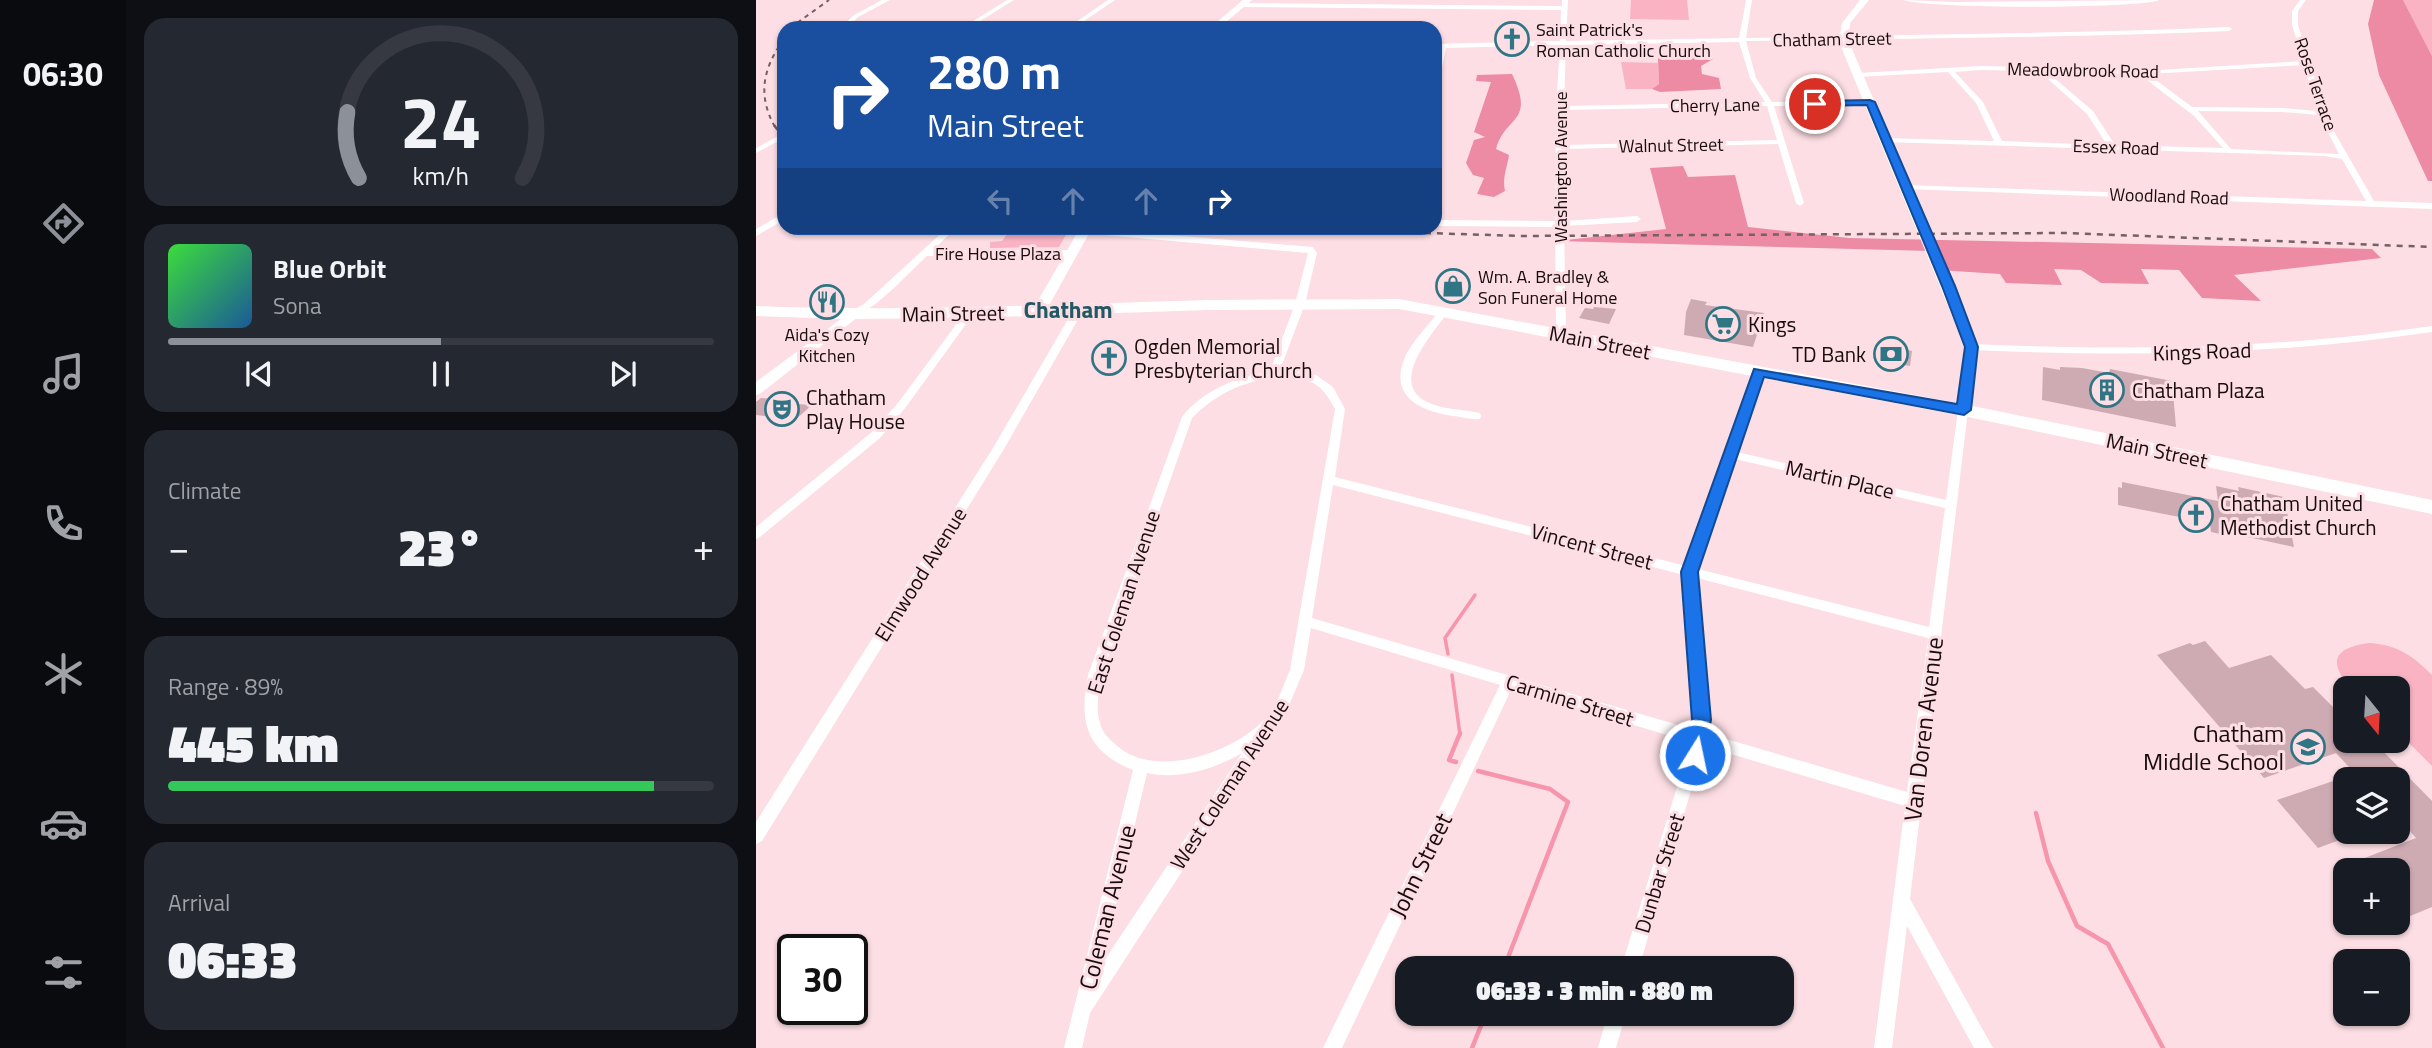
<!DOCTYPE html>
<html lang="en">
<head>
<meta charset="utf-8">
<style>
	body { margin:0; font-family:"Titillium Web",sans-serif; background:#242831; color:#f1f3f6; height:100vh; display:flex; flex-direction:column; font-size:26px; white-space:nowrap }
	* { box-sizing:border-box; margin:0 }
	p { font-size:23px; color:#9ea1a6 }
	.icon { flex:none; width:38px; height:38px; fill:none; stroke:currentColor; stroke-width:2; stroke-linecap:round; stroke-linejoin:round }
	.map { position:relative; flex:1; overflow:hidden }
	.panel { display:flex; flex-direction:column; gap:18px; padding:18px; background:#0d0f14; width:630px }
	.panel>* { flex:none }
	.guide { position:absolute; left:21px; top:21px; width:665px; height:214px; border-radius:21px; box-shadow:0 2px 5px #0004; background:#1a4fa0; color:#fff; overflow:hidden }
	.needle { width:46px; rotate:162deg }
	.tools { position:absolute; left:1577px; top:676px; display:grid; gap:14px }
	.tools a { display:grid; place-items:center; width:77px; height:77px; border-radius:14px; background:#171b24; box-shadow:0 2px 5px #0004; font-size:35px }
	.speed { position:absolute; left:21px; top:934px; display:flex; gap:14px; font-size:35px; font-weight:700; text-align:center }
	.speed>* { display:grid; place-content:center; width:91px; height:91px; border-radius:50%; background:#171b24; box-shadow:0 2px 5px #0004; line-height:1 }
	.speed .limit { border:4px solid #111; border-radius:10px; background:#fff; color:#111 }
	.pin { position:absolute; display:grid; place-items:center; width:60px; height:60px; color:#fff; margin:-30px; border:4px solid #fff; border-radius:50%; box-shadow:0 2px 7px #0007 }
	.me { position:absolute; width:77px; margin:-38px; rotate:10deg; stroke-linejoin:round; filter:drop-shadow(0 0 5px #0008) }
	.turn { display:flex; align-items:center; gap:24px; height:147px; padding:0 35px; font-size:32px }
	.turn .icon { width:91px; height:91px; stroke-width:2.5 }
	.turn b { display:block; font-size:49px; line-height:60px }
	.lanes { display:flex; align-items:center; height:66px; padding:0 35px; background:#0003; justify-content:center; gap:35px; direction:ltr }
	.lanes .off { opacity:.35 }
	.big { font-size:52px; font-weight:800; line-height:1.1 }
	.panel .card { flex:1; display:flex; flex-direction:column; justify-content:center; gap:10px; min-width:0; padding:0 24px; border-radius:21px; background:#242831 }
	.panel .dial { align-items:center; gap:0 }
	.dial svg { height:182px; overflow:visible; fill:none; stroke:#363941; stroke-width:7; stroke-linecap:round; text-anchor:middle }
	.dial text { fill:#f1f3f6; stroke:none }
	.song { display:flex; align-items:center; gap:21px }
	.cover { width:84px; height:84px; border-radius:10px; background:linear-gradient(135deg,hsl(120 70% 55%),hsl(210 70% 35%)) }
	.played { height:7px; border-radius:4px; background:linear-gradient(90deg,#8c9099 50%,#363941 50%) }
	.keys { display:flex; justify-content:space-around; direction:ltr }
	.heat { display:flex; justify-content:space-between; align-items:center; font-size:38px; direction:ltr }
	.charge { height:10px; border-radius:5px; background:linear-gradient(90deg,#34c759 89%,#363941 0) }
	.trip { position:absolute; left:639px; top:956px; width:399px; height:70px; border-radius:21px; background:#171b24; box-shadow:0 2px 5px #0004; font-weight:800; line-height:70px; text-align:center }
	main { display:flex; flex:1; min-height:0 }
	.dock { display:flex; flex-direction:column; width:126px; justify-content:space-around; align-items:center; background:#090b0e; color:#9ea1a6 }
	.dock .icon { width:49px; height:49px }
	.dock .active { color:#8c9099 }
	.dock b { font-size:32px; color:#f1f3f6 }
	.map>svg:first-child { display:block }
	.green { fill:#f9b3c3 }
	.forest { fill:#ec8ba3 }
	.lines { fill:none; stroke-linecap:round; stroke-linejoin:round }
	.stream-far1 { stroke:#f795ad; stroke-width:3.5 }
	.stream { stroke:#f795ad; stroke-width:4.5 }
	.building { fill:#ceabb2 }
	.street { fill:#fff; fill-rule:evenodd }
	.secondary { fill:#fff; fill-rule:evenodd }
	.primary { fill:#fff; fill-rule:evenodd }
	.rail-far1 { stroke:#746065; stroke-width:2; stroke-dasharray:4.5 4.5; stroke-linecap:butt }
	.rail { stroke:#746065; stroke-width:2.5; stroke-dasharray:6 6; stroke-linecap:butt }
	.route { fill:#1a73e8; stroke:#114b97; stroke-width:2 }
	.labels { text-anchor:middle; dominant-baseline:central; stroke-width:6; stroke-linejoin:round; paint-order:stroke }
	.far-poi-label { font-size:18px; fill:#170b0e; stroke:#fcdee4; text-anchor:start }
	.far-street-label { font-size:18px; fill:#170b0e; stroke:#fcdee4 }
	.street-label { font-size:21px; fill:#170b0e; stroke:#fcdee4 }
	.poi-label { font-size:21px; fill:#170b0e; stroke:#fcdee4; text-anchor:start }
	.far-district-label { font-size:23px; font-weight:bold; fill:#215863; stroke:#fcdee4 }
	.near-street-label { font-size:24px; fill:#170b0e; stroke:#fcdee4 }
	.near-poi-label { font-size:24px; fill:#170b0e; stroke:#fcdee4; text-anchor:end }
</style>
</head>
<body>
<main>
<nav class="dock">
<b>06:30</b>
<svg class="icon active" aria-label="directions" viewBox="0 0 24 24"><path d="M12 3l9 9-9 9-9-9zM9 14v-3h6M13 9l2 2-2 2"/></svg>
<svg class="icon" aria-label="music" viewBox="0 0 24 24"><path d="M9 18V5l10-2v13"/><circle cx="6" cy="18" r="3"/><circle cx="16" cy="16" r="3"/></svg>
<svg class="icon" aria-label="phone" viewBox="0 0 24 24"><path d="M5 4h4l2 5-3 2q2 4 5 5l2-3 5 2v4C11 20 4 13 5 4z"/></svg>
<svg class="icon" aria-label="climate" viewBox="0 0 24 24"><path d="M12 3v18M4 7l16 10M4 17L20 7"/></svg>
<svg class="icon" aria-label="car" viewBox="0 0 24 24"><path d="M5 17H2v-5l4-1 3-4h7l3 4 3 1v5h-3M9 17h6M6 11h13"/><circle cx="7" cy="17" r="2"/><circle cx="17" cy="17" r="2"/></svg>
<svg class="icon" aria-label="filters" viewBox="0 0 24 24"><path d="M4 7h16M4 17h16"/><circle cx="9" cy="7" r="2"/><circle cx="15" cy="17" r="2"/></svg>
</nav>
<section class="panel">
<div class="card dial"><svg viewBox="0 0 100 80">
<path d="M14 69A42 42 0 1 1 86 69"/>
<path d="M14 69A42 42 0 0 1 9 40" stroke="#8c9099"/>
<text x="50" y="56" font-size="32" font-weight="700">24</text>
<text x="50" y="72" font-size="11">km/h</text>
</svg></div>
<div class="card">
<div class="song"><i class="cover"></i><div><b>Blue Orbit</b><p>Sona</p></div></div>
<div class="played"></div>
<div class="keys"><svg class="icon" aria-label="previous" viewBox="0 0 24 24"><path d="M18 5L8 12l10 7zM5 5v14"/></svg><svg class="icon" aria-label="pause" viewBox="0 0 24 24"><path d="M8 5v14M16 5v14"/></svg><svg class="icon" aria-label="next" viewBox="0 0 24 24"><path d="M6 5l10 7-10 7zM19 5v14"/></svg></div>
</div>
<div class="card"><p>Climate</p>
<div class="heat"><a>−</a><b class="big">23°</b><a>+</a></div>
</div>
<div class="card"><p>Range · 89%</p><b class="big">445 km</b><div class="charge"></div></div>
<div class="card"><p>Arrival</p><b class="big">06:33</b></div>
</section>
<div class="map">
<svg width="1676" height="1048" viewBox="0 0 1676 1048">
	<rect width="100%" height="100%" fill="#fcdee4"/>
	<path class="green" d="M875,0H931L933,20L874,19Z
		M1647,0H1676V56Z
		M865,62L902,63L903,84L896,89H870Z
		M256,228H314L303,247L234,248V242L246,241Z
		M1614,643C1642,645 1657,656 1676,675V766L1642,732V688H1596C1569,661 1580,647 1614,643Z"/>
	<path class="forest" d="M1618,0H1647L1676,56V181H1672L1623,75L1612,24Z
		M932,56L957,59L945,66L946,74L963,78L965,89L904,92L896,89L903,84L902,58Z
		M756,74C780,124 749,115 740,149L753,155C751,168 746,178 749,191L738,197L721,194L728,178L717,175L710,163L718,140L729,137L718,132L735,82L720,81L721,75Z
		M927,166L932,177L979,175L992,227L1093,238L1616,249L1625,258L1478,275L1505,301L1446,298L1423,270L1385,269L1393,284L1345,283L1325,270L1298,269L1306,285L1250,283L1244,274L1183,270L1175,251L801,241L910,229L894,168Z"/>
	<g class="lines">
		<path class="stream-far1" d="M692,654L689,638L719,595
			M696,675L704,735"/>
		<path class="stream" d="M700,762L693,760L704,733
			M722,771L794,789L812,802L748,968
			M1280,813L1292,861L1321,926L1352,944L1407,1048
			M716,1048L730,1013"/>
	</g>
	<path class="building" d="M935,299L951,302L949,305L1008,313L997,347L928,335L930,312Z
		M838,307L860,309L853,324L823,318L829,308L837,309Z
		M1126,342L1148,346L1147,349L1156,351L1154,366L1125,361Z
		M1287,367L1304,370V367L1326,368L1353,373L1354,369L1416,381L1420,427L1286,400Z
		M5,398L43,402L41,404L56,405L39,420L0,415V402Z
		M1366,482L1462,501L1460,486L1483,491L1482,487L1528,497L1538,547L1469,532V535L1455,532L1454,523L1362,505V487L1366,488Z
		M1449,641L1473,668L1515,655L1549,689L1557,687L1589,719V740H1616L1676,801V907L1642,921V870H1578L1660,838L1642,818V779H1604L1580,753L1508,778L1401,655L1434,643L1437,645Z
		M1589,777V838L1562,848L1521,800Z"/>
	<g class="lines">
		<path class="street" d="M126,0H134L102,17L91,28H84L98,15Z
			M251,0H258L213,28H206Z
			M352,0H359L318,28H311Z
			M806,0H812L810,41L983,38L990,0H996L990,38C1151,34 1312,34 1473,27L1476,29L1473,31C1312,38 1151,38 990,41L1000,78L1016,102L1114,100L1118,102L1114,104L1018,106L1048,203L1044,206L1040,203L1022,144L808,149V221L881,216L885,219L881,222L808,226L810,334L805,337L800,334L799,227L679,226V220L799,221L800,108L804,45L690,48L682,87L679,89V70L683,48H679V44L804,41L805,10L485,7L482,5L485,3L806,6ZM983,42L994,78L1009,102L808,106L810,45ZM1011,106L1021,140L808,145V110Z
			M1147,0L1200,2L1404,0C1383,9 1169,9 1147,0Z
			M1544,0H1550L1542,11V25L1572,121L1618,201L1676,203V209L1151,189L1147,187L1148,185L1610,201L1586,159L1569,156L1130,142L1126,140L1127,138L1238,141L1220,103L1192,72L1102,77L1099,75L1102,73L1225,66L1403,70L1547,61L1536,25V11ZM1548,65L1561,111L1526,108L1436,107L1392,74ZM1225,70L1283,71L1331,114L1351,145L1246,141L1227,102L1199,72ZM1291,72L1383,74L1438,116L1467,148L1359,145L1337,111ZM1442,111L1526,112L1563,115L1583,154L1475,149Z
			M28,133V138L0,153V148Z
			M28,213V220L0,236V229Z
			M191,228H200L177,250H316L320,253L316,256H171C155,270 114,317 94,316V312L108,304Z
			M328,228L557,247L561,253L549,304L524,370L535,369L560,375L577,387L589,409L579,477L930,566L999,370H1007L1008,372L981,452L1190,500L1202,410L1207,406L1211,408L1212,410L1154,899L1237,1048H1218L1151,926L1136,1048H1118L1149,806L948,746L883,968H865L931,755L934,742L756,688L586,1048H567L744,685L555,628L548,670L531,710L334,1013L326,1048H308L377,770C329,751 323,721 332,675L426,417C447,390 481,377 514,371L539,304L552,253L325,233L324,231ZM535,376C560,381 567,387 579,409L534,670C527,686 522,704 510,718C478,753 398,781 359,744C352,738 346,732 344,723C339,707 343,691 346,675L436,418C464,390 496,378 535,376ZM979,459L1189,508L1173,627L942,569ZM577,485L928,575L938,720L936,729L556,618ZM941,578L1172,638L1151,792L950,733L952,720ZM486,753L346,964L391,773C423,780 459,769 486,753Z
			M323,306L328,309L248,449L6,841L0,844V822L237,448L318,309Z
			M688,308L693,311C678,332 631,382 671,402C687,410 707,409 724,413L725,416L724,419C715,420 706,417 697,416C665,411 632,397 649,357C655,343 675,322 685,309Z
			M213,310L218,313L150,407L124,438L4,537L0,539V527L116,432L142,403L210,311Z
			M1676,326V332C1521,355 1373,357 1216,350L1211,347L1216,344C1372,351 1521,349 1676,326Z
			M852,1013H870L860,1048H842Z"/>
		<path class="secondary" d="M487,0H496L463,28H454Z
			M1104,0H1113L1094,23L1093,42L1223,347L1215,410L1207,415L1199,410L1209,347L1083,42L1086,23Z
			M324,228H336L290,311L288,314H278L276,311Z
			M97,310L104,314L102,317L5,393L0,395V382Z"/>
		<path class="primary" d="M643,299L1207,404L1676,500V514L1207,416L643,309L452,310L213,318L87,319L0,316V306C151,312 301,304 452,300C515,299 579,300 643,299Z"/>
		<path class="rail-far1" d="M34,28L73,0
			M19,127C1,95 7,68 28,39"/>
		<path class="rail" d="M18,125L28,139
			M513,228L765,236L1308,233L1676,247"/>
	</g>
	<path class="route" d="M1114,100L1119,102L1199,286L1222,347L1215,410L1208,415L1008,377L942,572L955,720L946,761L939,764L932,761L929,755L936,720L925,572L998,369L1201,404L1209,347L1186,286L1111,105L1059,106L1054,104L1059,101Z"/>
	<defs>
		<g id="church-ring" transform="scale(1.75)"><circle r="9.5" fill="#fcdee4" stroke="#307584" stroke-width="1.5"/><path d="M-1.2-6h2.4v3.5h3.3v2.4h-3.3V6h-2.4V-.1h-3.3v-2.4h3.3Z" fill="#307584"/></g>
		<g id="shop-ring" transform="scale(1.75)"><circle r="9.5" fill="#fcdee4" stroke="#307584" stroke-width="1.5"/><path d="M-5-2.5h2.3a2.7 3.5 0 0 1 5.4 0H5L5.5 6h-11ZM-1.5-2.5h3a1.5 2.3 0 0 0-3 0Z" fill="#307584"/></g>
		<g id="restaurant-ring" transform="scale(1.75)"><circle r="9.5" fill="#fcdee4" stroke="#307584" stroke-width="1.5"/><path d="M-5-6h1v4h1v-4h1v4h1v-4h1v5L-1.5 .5V6h-2V.5L-5-1ZM5-6V6H3V1.5H1.5Q1.5-4 5-6Z" fill="#307584"/></g>
		<g id="supermarket-ring" transform="scale(1.75)"><circle r="9.5" fill="#fcdee4" stroke="#307584" stroke-width="1.5"/><path d="M-6-5.5h2.5l.6 2H6L4.5 2H-2.5L-4.4-4H-6ZM-1.5 3.2a1.3 1.3 0 1 0 .1 0ZM3 3.2a1.3 1.3 0 1 0 .1 0Z" fill="#307584"/></g>
		<g id="bank-ring" transform="scale(1.75)"><circle r="9.5" fill="#fcdee4" stroke="#307584" stroke-width="1.5"/><path d="M-6-4H6V4H-6ZM0-2.3a2.3 2.3 0 1 0 0 4.6a2.3 2.3 0 1 0 0-4.6Z" fill="#307584"/></g>
		<g id="building-ring" transform="scale(1.75)"><circle r="9.5" fill="#fcdee4" stroke="#307584" stroke-width="1.5"/><path d="M-4-6H4V6H1V3H-1V6H-4ZM-2.5-4.3h1.7v1.8h-1.7ZM.8-4.3h1.7v1.8H.8ZM-2.5-1h1.7V.8h-1.7ZM.8-1h1.7V.8H.8Z" fill="#307584"/></g>
		<g id="theatre-ring" transform="scale(1.75)"><circle r="9.5" fill="#fcdee4" stroke="#307584" stroke-width="1.5"/><path d="M-5-5.5Q0-4 5-5.5V0Q5 5 0 6Q-5 5-5 0ZM-3.3-2.5H-1v1.5H-3.3ZM1-2.5H3.3v1.5H1ZM-2.8 1Q0 5.5 2.8 1Z" fill="#307584"/></g>
		<g id="school-ring" transform="scale(1.75)"><circle r="9.5" fill="#fcdee4" stroke="#307584" stroke-width="1.5"/><path d="M0-5L7-2L0 1L-7-2ZM-4 1L0 2.5L4 1V4Q0 6-4 4Z" fill="#307584"/></g>
	</defs>
	<g fill-rule="evenodd">
		<use href="#church-ring" x="756" y="39"/>
		<use href="#shop-ring" x="697" y="286"/>
		<use href="#restaurant-ring" x="71" y="302"/>
		<use href="#supermarket-ring" x="967" y="324"/>
		<use href="#bank-ring" x="1135" y="354"/>
		<use href="#church-ring" x="353" y="358"/>
		<use href="#building-ring" x="1351" y="390"/>
		<use href="#theatre-ring" x="26" y="409"/>
		<use href="#church-ring" x="1440" y="515"/>
		<use href="#school-ring" x="1552" y="747"/>
	</g>
	<g class="labels">
		<g class="far-poi-label">
			<text x="780" y="29">Saint Patrick's<tspan x="780" dy="21">Roman Catholic Church</tspan></text>
			<text x="722" y="276">Wm. A. Bradley &amp;<tspan x="722" dy="21">Son Funeral Home</tspan></text>
			<text x="71" y="334" text-anchor="middle">Aida's Cozy<tspan x="71" dy="21">Kitchen</tspan></text>
		</g>
		<g class="far-street-label">
			<text transform="translate(1076 39) rotate(-1)">Chatham Street</text>
			<text transform="translate(1327 70) rotate(1)">Meadowbrook Road</text>
			<text transform="translate(1560 84) rotate(71)">Rose Terrace</text>
			<text transform="translate(959 105) rotate(-1)">Cherry Lane</text>
			<text transform="translate(915 145) rotate(-1)">Walnut Street</text>
			<text transform="translate(1360 147) rotate(2)">Essex Road</text>
			<text transform="translate(804 167) rotate(-90)">Washington Avenue</text>
			<text transform="translate(1413 196) rotate(2)">Woodland Road</text>
			<text x="242" y="253">Fire House Plaza</text>
		</g>
		<g class="street-label">
			<text transform="translate(197 313) rotate(-1)">Main Street</text>
			<text transform="translate(844 342) rotate(11)">Main Street</text>
			<text transform="translate(1446 351) rotate(-2)">Kings Road</text>
			<text transform="translate(1401 450) rotate(12)">Main Street</text>
			<text transform="translate(1084 479) rotate(13)">Martin Place</text>
			<text transform="translate(836 546) rotate(15)">Vincent Street</text>
			<text transform="translate(164 574) rotate(-58)">Elmwood Avenue</text>
			<text transform="translate(367 602) rotate(-72)">East Coleman Avenue</text>
			<text transform="translate(814 700) rotate(17)">Carmine Street</text>
			<text transform="translate(473 784) rotate(-57)">West Coleman Avenue</text>
			<text transform="translate(903 873) rotate(-73)">Dunbar Street</text>
		</g>
		<g class="poi-label">
			<text x="992" y="324">Kings</text>
			<text x="378" y="346">Ogden Memorial<tspan x="378" dy="24">Presbyterian Church</tspan></text>
			<text x="1110" y="354" text-anchor="end">TD Bank</text>
			<text x="1376" y="390">Chatham Plaza</text>
			<text x="50" y="397">Chatham<tspan x="50" dy="24">Play House</tspan></text>
			<text x="1464" y="503">Chatham United<tspan x="1464" dy="24">Methodist Church</tspan></text>
		</g>
		<g class="far-district-label">
			<text x="312" y="309">Chatham</text>
		</g>
		<g class="near-street-label">
			<text transform="translate(1167 729) rotate(-83)">Van Doren Avenue</text>
			<text transform="translate(664 865) rotate(-64)">John Street</text>
			<text transform="translate(351 907) rotate(-76)">Coleman Avenue</text>
		</g>
		<g class="near-poi-label">
			<text x="1528" y="733">Chatham<tspan x="1528" dy="28">Middle School</tspan></text>
		</g>
	</g>
</svg>
<div class="tools">
<a><svg class="needle" viewBox="-14 -14 28 28"><path d="M0-13l5 13h-10z" fill="#e53935"/><path d="M0 13l5-13h-10z" fill="#9ea1a6"/></svg></a>
<a><svg class="icon" aria-label="layers" viewBox="0 0 24 24"><path d="M12 4l9 5-9 5-9-5zM3 14l9 5 9-5"/></svg></a>
<a>+</a>
<a>−</a>
</div>
<div class="speed"><div class="limit">30</div></div>
<div class="pin" style="left:1059px;top:104px;background:#d93025"><svg class="icon" aria-label="arrive" viewBox="0 0 24 24"><path d="M6 21V4h12l-3 4 3 4H6"/></svg></div>
<svg class="me" style="left:939px;top:755px" viewBox="-20 -20 40 40"><circle r="17" fill="#1a73e8" stroke="#fff" stroke-width="3"/><path d="M0-11L8 9 0 5-8 9z" fill="#fff"/></svg>
<div class="trip">06:33 · 3 min · 880 m</div>
<div class="guide">
<div class="turn"><svg class="icon" aria-label="right" viewBox="0 0 24 24"><path d="M7 20v-9h11M14 6l5 5-5 5"/></svg><div><b>280 m</b>Main Street</div></div>
<div class="lanes"><svg class="icon off" aria-label="left" viewBox="0 0 24 24"><path d="M17 20v-9H6M10 6l-5 5 5 5"/></svg><svg class="icon off" aria-label="ahead" viewBox="0 0 24 24"><path d="M12 20V5M6 11l6-6 6 6"/></svg><svg class="icon off" aria-label="ahead" viewBox="0 0 24 24"><path d="M12 20V5M6 11l6-6 6 6"/></svg><svg class="icon" aria-label="right" viewBox="0 0 24 24"><path d="M7 20v-9h11M14 6l5 5-5 5"/></svg></div>
</div>
</div>
</main>
</body>
</html>
